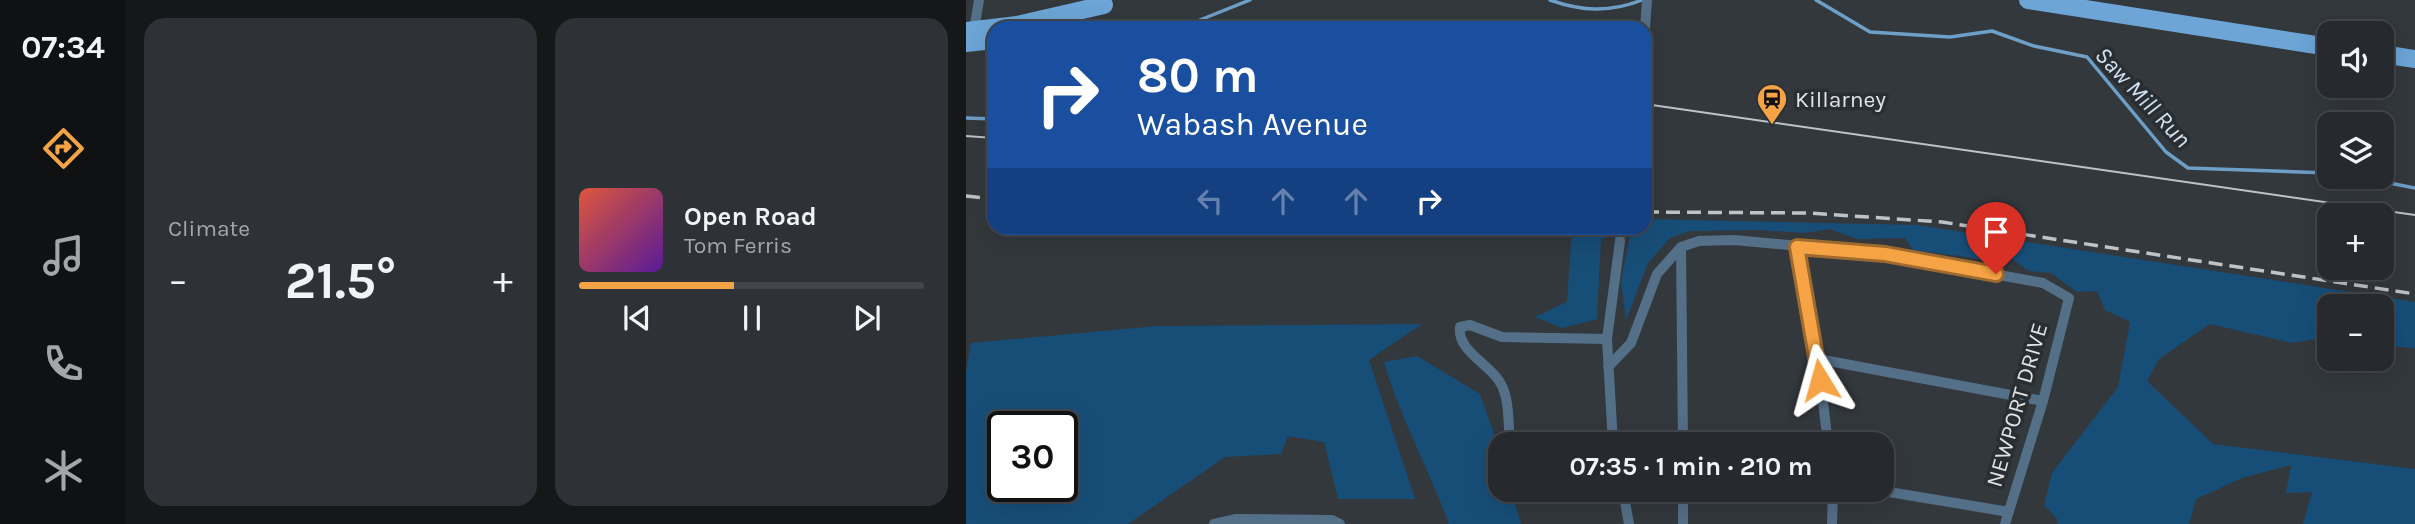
<!DOCTYPE html>
<html lang="en">
<head>
<meta charset="utf-8">
<style>
	body { margin:0; font-family:Karla,sans-serif; background:#2e3236; color:#f1f3f6; height:100vh; display:flex; flex-direction:column; font-size:26px; white-space:nowrap }
	* { box-sizing:border-box; margin:0 }
	p { font-size:23px; color:#a4a7aa }
	.icon { flex:none; width:38px; height:38px; fill:none; stroke:currentColor; stroke-width:2; stroke-linecap:round; stroke-linejoin:round }
	.map { position:relative; flex:1; overflow:hidden }
	.drawer { display:flex; flex-direction:column; gap:18px; padding:18px; background:#151719; width:840px }
	.drawer>* { flex:none }
	.banner { position:absolute; left:21px; top:21px; width:665px; height:214px; border-radius:21px; box-shadow:0 7px 28px #0002,0 0 0 2px #42464a; background:#1a4fa0; color:#fff; overflow:hidden }
	.fabs { position:absolute; left:1351px; top:21px; display:grid; gap:14px }
	.fabs a { display:grid; place-items:center; width:77px; height:77px; border-radius:14px; background:#262a2e; box-shadow:0 7px 28px #0002,0 0 0 2px #42464a; font-size:35px }
	.speed { position:absolute; left:21px; top:411px; display:flex; gap:14px; font-size:35px; font-weight:700; text-align:center }
	.speed>* { display:grid; place-content:center; width:91px; height:91px; border-radius:50%; background:#262a2e; box-shadow:0 7px 28px #0002,0 0 0 2px #42464a; line-height:1 }
	.speed .limit { border:4px solid #111; border-radius:10px; background:#fff; color:#111 }
	.pin { position:absolute; display:grid; place-items:center; width:60px; height:60px; color:#fff; margin:-72px -30px; border-radius:50% 50% 50% 0; rotate:-45deg; box-shadow:0 0 7px #0007 }
	.pin .icon { rotate:45deg }
	.me { position:absolute; width:77px; margin:-38px; rotate:352deg; stroke-linejoin:round; filter:drop-shadow(0 0 5px #0008) }
	.turn { display:flex; align-items:center; gap:24px; height:147px; padding:0 35px; font-size:32px }
	.turn .icon { width:91px; height:91px; stroke-width:2.5 }
	.turn b { display:block; font-size:49px; line-height:60px }
	.lanes { display:flex; align-items:center; height:66px; padding:0 35px; background:#0003; justify-content:center; gap:35px; direction:ltr }
	.lanes .off { opacity:.35 }
	.big { font-size:52px; font-weight:700; line-height:1.1 }
	.drawer .widget { flex:1; display:flex; flex-direction:column; justify-content:center; gap:10px; min-width:0; padding:0 24px; border-radius:21px; background:#2e3236 }
	.song { display:flex; align-items:center; gap:21px }
	.cover { width:84px; height:84px; border-radius:10px; background:linear-gradient(135deg,hsl(10 70% 55%),hsl(270 70% 35%)) }
	.played { height:7px; border-radius:4px; background:linear-gradient(90deg,#f5a345 45%,#42464a 45%) }
	.keys { display:flex; justify-content:space-around; direction:ltr }
	.heat { display:flex; justify-content:space-between; align-items:center; font-size:38px; direction:ltr }
	.drawer .tiles { flex:1; display:grid; gap:18px; grid-template-columns:repeat(2,1fr) }
	.trip { position:absolute; left:522px; top:432px; width:406px; height:70px; border-radius:21px; background:#262a2e; box-shadow:0 7px 28px #0002,0 0 0 2px #42464a; font-weight:700; line-height:70px; text-align:center }
	main { display:flex; flex:1; min-height:0 }
	.menu { display:flex; flex-direction:column; width:126px; justify-content:space-around; align-items:center; background:#0f1112; color:#a4a7aa }
	.menu .icon { width:49px; height:49px }
	.menu .selected { color:#f5a345 }
	.menu b { font-size:32px; color:#f1f3f6 }
	.map>svg:first-child { display:block }
	.green { fill:#174e78; fill-rule:evenodd }
	.lines { fill:none; stroke-linecap:round; stroke-linejoin:round }
	.stream { stroke:#6e9fc7; stroke-width:3.5 }
	.street-tunnel { stroke:#4d5256; stroke-width:10; stroke-dasharray:10 5; stroke-linecap:butt }
	.street { stroke:#546f88; stroke-width:10 }
	.primary { stroke:#6ca5d6; stroke-width:18 }
	.tram { stroke:#c0c3c6; stroke-width:2 }
	.rail { stroke:#c0c3c6; stroke-width:3.5; stroke-dasharray:14 7; stroke-linecap:butt }
	.route-casing { stroke:#9f6a2d; stroke-width:18 }
	.route { stroke:#f5a345; stroke-width:12 }
	.labels { text-anchor:middle; dominant-baseline:central; stroke-width:7; stroke-linejoin:round; paint-order:stroke }
	.poi-label { font-size:23px; fill:#e0e3e6; stroke:#292e33; text-anchor:start }
	.street-label { font-size:23px; fill:#e0e3e6; stroke:#292e33 }
	.water-label { font-size:24px; font-style:italic; fill:#d1e2f2; stroke:#292e33 }
</style>
</head>
<body>
<main>
<nav class="menu">
<b>07:34</b>
<svg class="icon selected" aria-label="directions" viewBox="0 0 24 24"><path d="M12 3l9 9-9 9-9-9zM9 14v-3h6M13 9l2 2-2 2"/></svg>
<svg class="icon" aria-label="music" viewBox="0 0 24 24"><path d="M9 18V5l10-2v13"/><circle cx="6" cy="18" r="3"/><circle cx="16" cy="16" r="3"/></svg>
<svg class="icon" aria-label="phone" viewBox="0 0 24 24"><path d="M5 4h4l2 5-3 2q2 4 5 5l2-3 5 2v4C11 20 4 13 5 4z"/></svg>
<svg class="icon" aria-label="climate" viewBox="0 0 24 24"><path d="M12 3v18M4 7l16 10M4 17L20 7"/></svg>
</nav>
<section class="drawer">
<div class="tiles">
<div class="widget"><p>Climate</p>
<div class="heat"><a>−</a><b class="big">21.5°</b><a>+</a></div>
</div>
<div class="widget">
<div class="song"><i class="cover"></i><div><b>Open Road</b><p>Tom Ferris</p></div></div>
<div class="played"></div>
<div class="keys"><svg class="icon" aria-label="previous" viewBox="0 0 24 24"><path d="M18 5L8 12l10 7zM5 5v14"/></svg><svg class="icon" aria-label="pause" viewBox="0 0 24 24"><path d="M8 5v14M16 5v14"/></svg><svg class="icon" aria-label="next" viewBox="0 0 24 24"><path d="M6 5l10 7-10 7zM19 5v14"/></svg></div>
</div>
</div>
</section>
<div class="map">
<svg width="1449" height="524" viewBox="0 0 1449 524">
	<rect width="100%" height="100%" fill="#33383d"/>
	<path class="green" d="M679,219L951,225L1449,302V348L1420,346L1416,342V306H1363V337L1326,343L1244,324L1193,359L1181,381L1247,444L1449,469V524H1337L1346,492L1320,493L1325,465L1276,478L1230,499L1223,524H1091L1092,520L1078,505L1086,473L1152,387L1164,322L1139,310L1131,291L1111,292L1085,273L1063,271L1043,257L1024,260L947,250L939,238L891,239L864,229L839,233L791,230L724,231L704,238L682,263L660,320L655,282L665,231L635,239L631,319L596,328L569,317L601,302L606,228H679Z
		M456,324L403,360L449,499H372L358,442L322,436L315,454L259,457L162,524H0V373L5,343L192,326ZM37,427H96V486H37Z
		M451,356L514,394L534,451V490H545L555,524H483C463,469 434,418 418,362Z"/>
	<g class="lines">
		<path class="stream" d="M584,0C615,11 644,13 676,0
			M850,0L904,32L984,37L1026,31L1068,46L1121,57L1200,152L1222,168L1363,173
			M214,28L284,0
			M0,118L28,119
			M1393,177L1449,188"/>
		<path class="street-tunnel" d="M654,241L655,228"/>
		<path class="street" d="M679,28L681,0
			M8,30L13,0
			M715,247L717,444
			M831,247L852,359L862,444
			M852,359L1077,401
			M642,367L665,343L691,274L715,247L733,241L768,240L919,254L1077,283L1103,298L1077,401L1039,524
			M544,444C542,425 544,401 535,384C525,364 491,352 494,327L504,325L536,337L641,339
			M647,444L641,339L654,241
			M549,490L550,497
			M657,490L663,524
			M717,490V524
			M911,490L1043,512
			M248,524L270,519L366,520L374,524
			M866,524L867,490"/>
		<path class="primary" d="M1062,0L1363,47
			M0,31L51,25L138,5
			M0,43L28,40
			M1416,54L1449,59"/>
		<path class="tram" d="M679,104L1449,215
			M0,136L28,138"/>
		<path class="rail" d="M0,196L28,199
			M679,212L842,213L976,222L1449,294"/>
	</g>
	<g class="lines">
		<g class="route-casing">
			<path id="route" d="M854,380L831,247L919,254L1030,274"/>
		</g>
		<use href="#route" class="route"/>
	</g>
	<defs>
		<g id="station-pin" transform="scale(1.575)"><path d="M0 17L-7.5 6A9.5 9.5 0 1 1 7.5 6Z" fill="#f5a345" stroke="#292e33"/><path d="M-3-6H3Q5-6 5-4V2Q5 4 3 4L4.5 6H3L1.5 4h-3L-3 6H-4.5L-3 4Q-5 4-5 2V-4Q-5-6-3-6ZM-3.5-4v3h7v-3ZM-3.5 1v1.5H-2V1ZM2 1v1.5H3.5V1Z" fill="#111"/></g>
	</defs>
	<g fill-rule="evenodd">
		<use href="#station-pin" x="806" y="99"/>
	</g>
	<g class="labels">
		<g class="poi-label">
			<text x="829" y="99">Killarney</text>
		</g>
		<g class="street-label">
			<text transform="translate(1051 405) rotate(-74)">NEWPORT DRIVE</text>
		</g>
		<g class="water-label">
			<text transform="translate(1177 97) rotate(47)">Saw Mill Run</text>
		</g>
	</g>
</svg>
<div class="fabs">
<a><svg class="icon" aria-label="sound" viewBox="0 0 24 24"><path d="M4 9h4l5-4v14l-5-4H4zM17 9q2 3 0 6"/></svg></a>
<a><svg class="icon" aria-label="layers" viewBox="0 0 24 24"><path d="M12 4l9 5-9 5-9-5zM3 14l9 5 9-5"/></svg></a>
<a>+</a>
<a>−</a>
</div>
<div class="speed"><div class="limit">30</div></div>
<div class="pin" style="left:1030px;top:274px;background:#d93025"><svg class="icon" aria-label="arrive" viewBox="0 0 24 24"><path d="M6 21V4h12l-3 4 3 4H6"/></svg></div>
<svg class="me" style="left:854px;top:380px" viewBox="-20 -20 40 40"><path d="M0-17L14 15 0 8-14 15z" fill="#f5a345" stroke="#fff" stroke-width="4"/></svg>
<div class="trip">07:35 · 1 min · 210 m</div>
<div class="banner">
<div class="turn"><svg class="icon" aria-label="right" viewBox="0 0 24 24"><path d="M7 20v-9h11M14 6l5 5-5 5"/></svg><div><b>80 m</b>Wabash Avenue</div></div>
<div class="lanes"><svg class="icon off" aria-label="left" viewBox="0 0 24 24"><path d="M17 20v-9H6M10 6l-5 5 5 5"/></svg><svg class="icon off" aria-label="ahead" viewBox="0 0 24 24"><path d="M12 20V5M6 11l6-6 6 6"/></svg><svg class="icon off" aria-label="ahead" viewBox="0 0 24 24"><path d="M12 20V5M6 11l6-6 6 6"/></svg><svg class="icon" aria-label="right" viewBox="0 0 24 24"><path d="M7 20v-9h11M14 6l5 5-5 5"/></svg></div>
</div>
</div>
</main>
</body>
</html>
